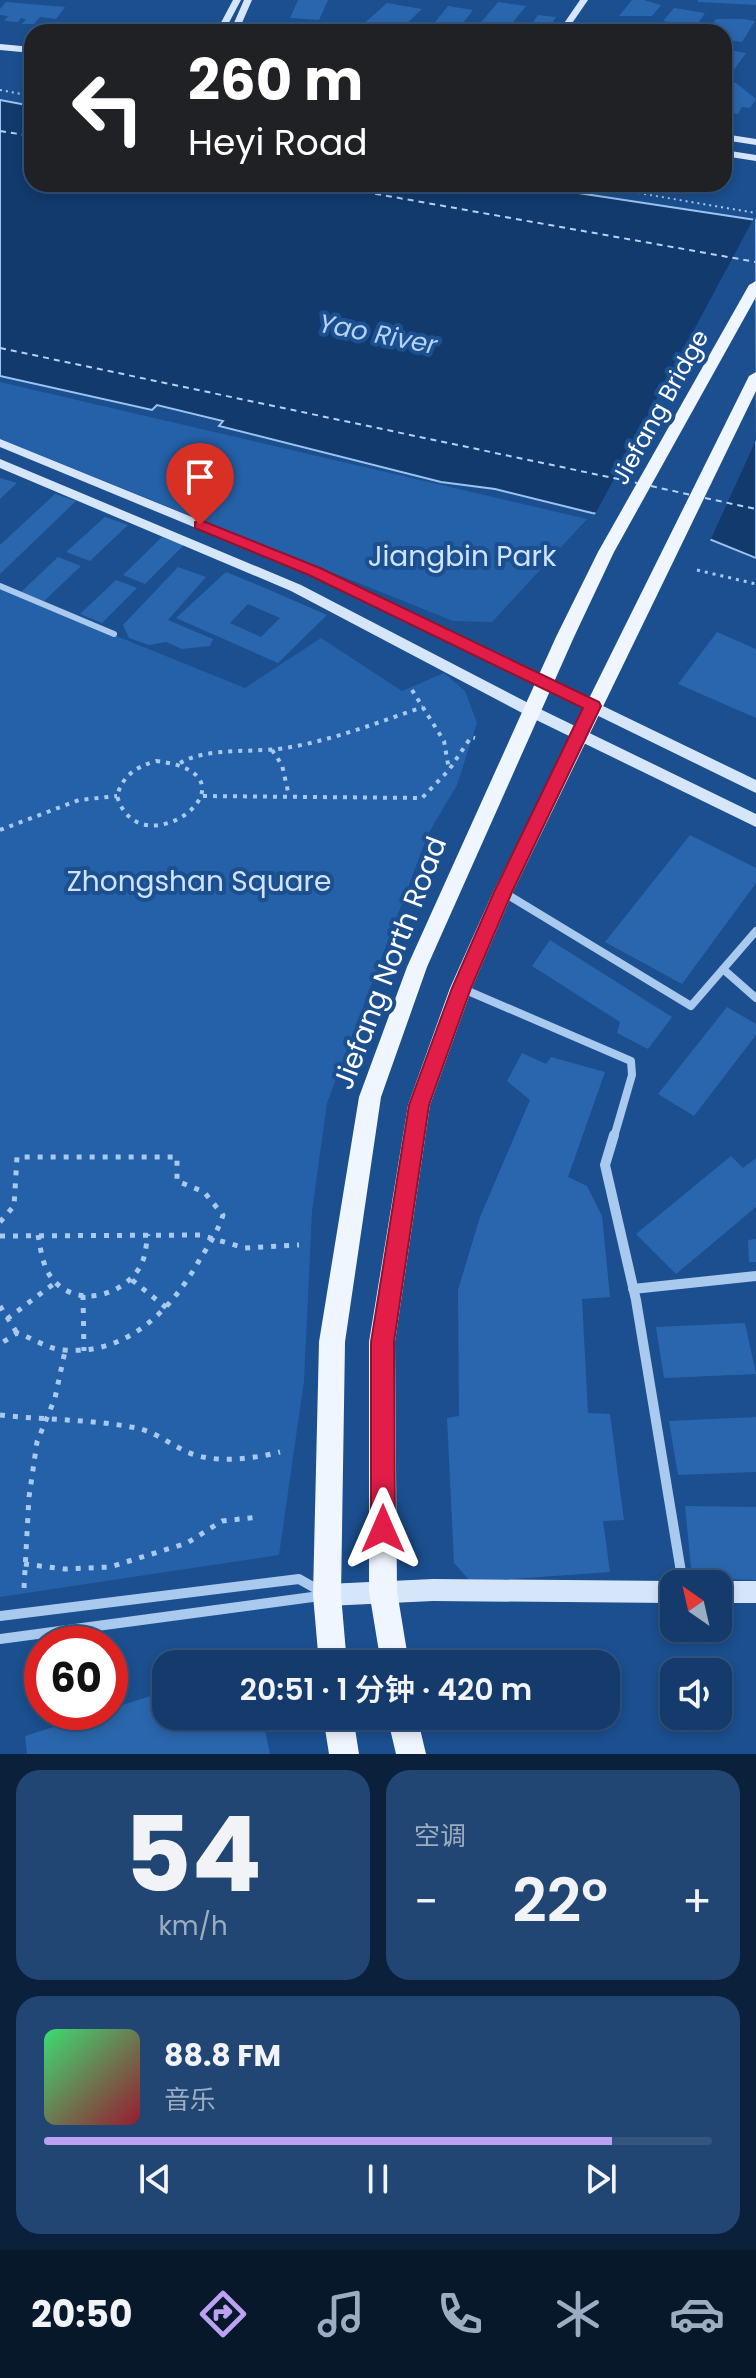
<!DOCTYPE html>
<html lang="zh">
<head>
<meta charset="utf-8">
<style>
	body { margin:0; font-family:Poppins,"Noto Sans SC",sans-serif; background:#214673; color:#f1f3f6; height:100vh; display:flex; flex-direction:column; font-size:30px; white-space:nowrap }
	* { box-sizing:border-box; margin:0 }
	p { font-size:26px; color:#9dadc1 }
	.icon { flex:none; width:44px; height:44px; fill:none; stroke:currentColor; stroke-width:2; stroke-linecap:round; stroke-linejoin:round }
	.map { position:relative; height:1754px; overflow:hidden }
	.details { display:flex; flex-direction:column; gap:16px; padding:16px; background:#0b203b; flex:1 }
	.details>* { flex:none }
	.top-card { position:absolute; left:24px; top:24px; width:708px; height:168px; border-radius:24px; box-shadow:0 4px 12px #0003,0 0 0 2px #33557e; background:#202124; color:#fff; overflow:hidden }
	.needle { width:52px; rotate:326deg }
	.controls { position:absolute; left:660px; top:1570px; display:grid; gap:16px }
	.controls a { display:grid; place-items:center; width:72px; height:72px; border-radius:16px; background:#143b6b; box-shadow:0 4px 12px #0003,0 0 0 2px #33557e; font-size:40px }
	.speed { position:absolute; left:24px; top:1626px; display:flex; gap:16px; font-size:40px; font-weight:700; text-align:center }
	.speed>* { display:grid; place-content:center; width:104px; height:104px; border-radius:50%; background:#143b6b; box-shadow:0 4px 12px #0003,0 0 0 2px #33557e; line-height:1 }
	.speed .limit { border:12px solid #d22; background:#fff; color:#111 }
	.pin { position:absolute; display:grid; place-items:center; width:68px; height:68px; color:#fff; margin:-82px -34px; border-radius:50% 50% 50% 0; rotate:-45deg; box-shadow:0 0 8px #0007 }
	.pin .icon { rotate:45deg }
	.me { position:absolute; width:88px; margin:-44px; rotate:0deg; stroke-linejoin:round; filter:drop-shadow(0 0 6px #0008) }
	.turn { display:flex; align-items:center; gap:28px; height:168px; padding:0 32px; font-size:36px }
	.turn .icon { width:104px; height:104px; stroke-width:2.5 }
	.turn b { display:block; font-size:56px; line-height:68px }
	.big { font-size:60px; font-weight:600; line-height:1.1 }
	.details .tile { flex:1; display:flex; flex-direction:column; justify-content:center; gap:12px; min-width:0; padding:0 28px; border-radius:24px; background:#214673 }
	.details .dial { align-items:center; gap:0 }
	.dial b { font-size:104px; line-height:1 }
	.song { display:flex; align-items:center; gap:24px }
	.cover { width:96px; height:96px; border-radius:12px; background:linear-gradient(135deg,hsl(140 70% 55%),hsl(350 70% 35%)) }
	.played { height:8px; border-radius:4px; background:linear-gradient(90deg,#bca0f2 85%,#33557e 85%) }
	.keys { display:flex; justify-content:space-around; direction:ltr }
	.heat { display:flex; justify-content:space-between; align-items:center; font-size:44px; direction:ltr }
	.details .tiles { flex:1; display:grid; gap:16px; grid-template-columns:1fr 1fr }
	.tile:last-child { grid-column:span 2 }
	.trip { position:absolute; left:152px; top:1650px; width:468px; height:80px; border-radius:24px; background:#143b6b; box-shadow:0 4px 12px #0003,0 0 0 2px #33557e; font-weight:600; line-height:80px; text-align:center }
	.tab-bar { display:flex; height:128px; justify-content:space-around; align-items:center; background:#08182b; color:#9dadc1 }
	.tab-bar .icon { width:56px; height:56px }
	.tab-bar .selected { color:#bca0f2 }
	.tab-bar b { font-size:36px; color:#f1f3f6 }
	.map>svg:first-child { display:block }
	.green { fill:#2461a8 }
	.water { fill:#123a6d; stroke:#9cc4f0; stroke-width:2 }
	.pier { fill:#1b4f8f }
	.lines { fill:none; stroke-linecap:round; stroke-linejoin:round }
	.ferry { stroke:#b5d3f5; stroke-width:2; stroke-dasharray:6 5; stroke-linecap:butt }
	.building { fill:#2a66ad; fill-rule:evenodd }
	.path-far3 { stroke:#a9c9ee; stroke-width:2; stroke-dasharray:2 4; stroke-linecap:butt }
	.path-far2 { stroke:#a9c9ee; stroke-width:3; stroke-dasharray:3 5; stroke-linecap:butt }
	.path-far1 { stroke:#a9c9ee; stroke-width:4; stroke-dasharray:4 6; stroke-linecap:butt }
	.path { stroke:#a9c9ee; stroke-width:5; stroke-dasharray:5 8; stroke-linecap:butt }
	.street-far2 { stroke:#a9c9ee; stroke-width:6 }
	.street-far1 { stroke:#a9c9ee; stroke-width:8 }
	.street { stroke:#a9c9ee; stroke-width:10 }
	.secondary { fill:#d6e6fa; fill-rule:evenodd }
	.primary { fill:#f0f6ff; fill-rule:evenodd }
	.route { fill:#e11d48; stroke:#92132f; stroke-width:2 }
	.labels { text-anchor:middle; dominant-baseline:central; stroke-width:8; stroke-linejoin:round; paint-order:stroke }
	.far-street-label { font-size:24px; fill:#fff; stroke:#1b4f8f }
	.far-water-label { font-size:26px; font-style:italic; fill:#b5d3f5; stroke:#1b4f8f }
	.park-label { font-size:28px; fill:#cfe3fa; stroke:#1b4f8f }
	.street-label { font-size:28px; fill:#fff; stroke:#1b4f8f }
</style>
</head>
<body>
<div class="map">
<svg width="756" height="1754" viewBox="0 0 756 1754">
	<rect width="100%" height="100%" fill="#1b4f8f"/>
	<path class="green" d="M0,382L587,519L492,622L453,621L0,439Z
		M0,589L245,688L321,638L402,691L444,673L465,691L477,723L457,785L428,834L327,1103L312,1212L304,1381L279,1555L0,1597Z"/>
	<path class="water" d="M0,100L32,106V184H519L756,220V558L682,528L592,513L495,489L441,482L219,426L223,421L157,405L152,410L0,376Z"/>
	<path class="pier" d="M755,216L756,440L709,543L681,532L593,518Z"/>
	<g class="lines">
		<path class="ferry" d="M0,131L32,136
			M321,184L756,262
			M0,348L637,483
			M651,486L691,495
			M705,498L756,509"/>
	</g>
	<path class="building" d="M298,0H328L319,20L290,18Z
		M632,0H644L661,5L652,16H619Z
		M698,0H756V5L698,2Z
		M6,2L65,7L56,19L40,17L34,24H22L26,19L21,18L18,22L4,21L8,16L0,15V9Z
		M498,2L526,6L505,32H473Z
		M387,3L422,9L398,32L359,28Z
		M448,6L473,10L456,32L428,31Z
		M674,8L705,13L696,26L663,21Z
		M538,15L556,17L546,32H526Z
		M716,19H743L755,21L742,42L724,39V32H707Z
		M644,24L687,30V32L638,30Z
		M724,49L746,53L731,74L724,73Z
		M724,81L736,83L756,99L750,108L742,107L738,114L724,112Z
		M0,478L17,483L0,499Z
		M55,494L76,501L0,574V545Z
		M105,517L128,525L90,561L66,552Z
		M162,537L184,545L145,584L123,575Z
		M58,557L81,566L44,601L21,592Z
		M178,567L206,577L168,620L213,639L210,646L182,649L166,642L149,645L129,638L123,625Z
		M226,572L265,588L327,615L278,663L176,618ZM248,604L280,618L261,637L230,623Z
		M116,580L137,588L102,623L80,614Z
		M717,632L756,649V718L678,684Z
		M690,835L756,868V883L682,984L605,942Z
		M550,940L672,1017L648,1049L617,1033L620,1022L532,966Z
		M727,1007L756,1024V1035L694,1116L658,1094Z
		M522,1053L546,1064L551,1057L605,1072L568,1177L587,1186L602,1216L610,1297L582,1299L588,1413L610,1414L624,1520L603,1521L610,1572L471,1582L454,1563L447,1418L459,1416L458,1290L480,1217L530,1100L507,1081Z
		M731,1156L743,1168L756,1158V1207L676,1274L636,1234Z
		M756,1239V1262H749L748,1240Z
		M745,1323L756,1374L664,1378L656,1327Z
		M756,1417V1472L678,1475L669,1421Z
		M685,1506L756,1507V1580L692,1578Z
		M166,1691V1716H262L270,1754H27L25,1736L101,1712H110V1709Z"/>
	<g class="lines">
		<path class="path-far3" d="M0,90L32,96
			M585,184L756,213"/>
		<path class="path-far2" d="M697,570L756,584"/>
		<path class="path-far1" d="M412,690L444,741L449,770
			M272,750L282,765L289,796
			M156,761C270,774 140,874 117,796C123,775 136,767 156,761Z
			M180,763C209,746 256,754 291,747C336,739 379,722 423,707
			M203,796L422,798L449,770L471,737L475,738
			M0,830L79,800L117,796"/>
		<path class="path" d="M0,1222L14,1206L17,1157H177V1181L204,1192L223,1215C218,1231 209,1245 200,1259C171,1311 127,1355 64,1350C47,1349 33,1338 17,1333L0,1344
			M38,1235C41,1251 43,1270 55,1282C80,1308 125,1295 141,1265C146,1255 146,1244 148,1234
			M0,1236L200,1235L245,1248L299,1245
			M132,1280L168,1309
			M83,1295L84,1351
			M0,1306L17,1333
			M7,1319L56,1282
			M0,1415C43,1420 88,1419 131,1427C153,1430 168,1443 187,1452C214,1464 252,1459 280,1452
			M24,1564L65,1569L110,1567L187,1543L222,1521L259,1517
			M24,1588L29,1497L37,1442L55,1398L65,1351"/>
		<path class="street-far2" d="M0,586L114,634"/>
		<path class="street-far1" d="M503,892L691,1006L756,931
			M723,969L756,998
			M461,988L631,1061L632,1075L614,1137"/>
		<path class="street" d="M614,1135L605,1165L636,1300L683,1584
			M633,1289L756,1276
			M0,1616L299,1579L322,1592
			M0,1639L320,1596"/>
		<path class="secondary" d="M233,0H241L224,32H216Z
			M244,0H252L238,32H230Z
			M580,0H588L566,32H558Z
			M0,44L32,47V53L0,50Z
			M724,134L756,139V145L724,140Z
			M724,150L756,155V161L724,156Z
			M0,439L320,569L756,780V793L310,575L0,447Z
			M0,459L301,585L536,707L756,814V827L526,715L291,591L0,468Z
			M433,1579L674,1581L681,1584H674V1603L433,1601L327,1606L319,1603L316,1595L319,1587L327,1584Z
			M718,1581H756V1603H718V1584H711Z"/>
		<path class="primary" d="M756,281V297L614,552L574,637L427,967L381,1097L345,1342L341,1595L347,1664H319L313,1595L319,1342L359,1097L407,967L556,637L598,552L749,285Z
			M756,372V391L513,892L472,988L430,1105L395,1342L397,1591L409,1664H381L369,1591V1342L408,1105L450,988L493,892L749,376Z
			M323,1716H353L359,1754H329Z
			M387,1716H417L426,1754H396Z"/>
	</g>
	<path class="route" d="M200,520L320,568L599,702L601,706L512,892L471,988L429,1105L394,1342L395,1529L392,1537L383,1541L375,1537L371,1529V1342L409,1105L452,988L494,892L583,708L309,575L195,528V522Z"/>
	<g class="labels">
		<g class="far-street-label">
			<text transform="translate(660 407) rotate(-61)">Jiefang Bridge</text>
		</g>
		<g class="far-water-label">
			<text transform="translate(378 334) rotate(11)">Yao River</text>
		</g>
		<g class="park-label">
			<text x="462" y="556">Jiangbin Park</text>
			<text x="199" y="881">Zhongshan Square</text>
		</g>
		<g class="street-label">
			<text transform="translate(390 963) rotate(-69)">Jiefang North Road</text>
		</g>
	</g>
</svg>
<div class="controls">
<a><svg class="needle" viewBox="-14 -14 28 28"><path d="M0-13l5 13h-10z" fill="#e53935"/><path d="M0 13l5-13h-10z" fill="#9dadc1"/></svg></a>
<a><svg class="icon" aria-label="sound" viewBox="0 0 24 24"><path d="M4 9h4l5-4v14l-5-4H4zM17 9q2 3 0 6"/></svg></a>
</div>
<div class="speed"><div class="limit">60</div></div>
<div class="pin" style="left:200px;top:525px;background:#d93025"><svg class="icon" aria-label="arrive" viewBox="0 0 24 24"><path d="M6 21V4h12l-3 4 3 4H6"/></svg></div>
<svg class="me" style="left:383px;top:1529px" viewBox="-20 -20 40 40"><path d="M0-17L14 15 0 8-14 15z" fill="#e11d48" stroke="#fff" stroke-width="4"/></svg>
<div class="trip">20:51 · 1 分钟 · 420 m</div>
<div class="top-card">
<div class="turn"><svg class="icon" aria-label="left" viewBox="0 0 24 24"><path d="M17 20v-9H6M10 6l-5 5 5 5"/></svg><div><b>260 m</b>Heyi Road</div></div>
</div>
</div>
<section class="details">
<div class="tiles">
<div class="tile dial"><b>54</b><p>km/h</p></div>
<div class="tile"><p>空调</p>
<div class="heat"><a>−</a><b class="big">22°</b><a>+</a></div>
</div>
<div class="tile">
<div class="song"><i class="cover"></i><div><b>88.8 FM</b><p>音乐</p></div></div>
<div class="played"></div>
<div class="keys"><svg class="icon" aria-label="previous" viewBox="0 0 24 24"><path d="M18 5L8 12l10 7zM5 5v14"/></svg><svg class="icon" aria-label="pause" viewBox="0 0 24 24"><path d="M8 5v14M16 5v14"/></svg><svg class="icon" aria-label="next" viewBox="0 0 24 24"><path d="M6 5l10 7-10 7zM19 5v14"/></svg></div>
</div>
</div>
</section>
<nav class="tab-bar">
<b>20:50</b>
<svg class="icon selected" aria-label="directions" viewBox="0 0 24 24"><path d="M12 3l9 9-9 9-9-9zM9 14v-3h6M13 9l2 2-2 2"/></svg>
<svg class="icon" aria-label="music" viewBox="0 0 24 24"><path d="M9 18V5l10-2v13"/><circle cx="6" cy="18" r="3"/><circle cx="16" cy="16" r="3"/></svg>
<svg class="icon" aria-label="phone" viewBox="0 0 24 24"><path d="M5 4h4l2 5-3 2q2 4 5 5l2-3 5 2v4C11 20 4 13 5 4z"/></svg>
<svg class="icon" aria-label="climate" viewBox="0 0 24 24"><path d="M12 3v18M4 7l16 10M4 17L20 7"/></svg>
<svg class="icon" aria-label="car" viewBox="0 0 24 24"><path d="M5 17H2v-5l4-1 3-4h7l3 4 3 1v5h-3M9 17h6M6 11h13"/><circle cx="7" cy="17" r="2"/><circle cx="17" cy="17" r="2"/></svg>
</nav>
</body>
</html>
